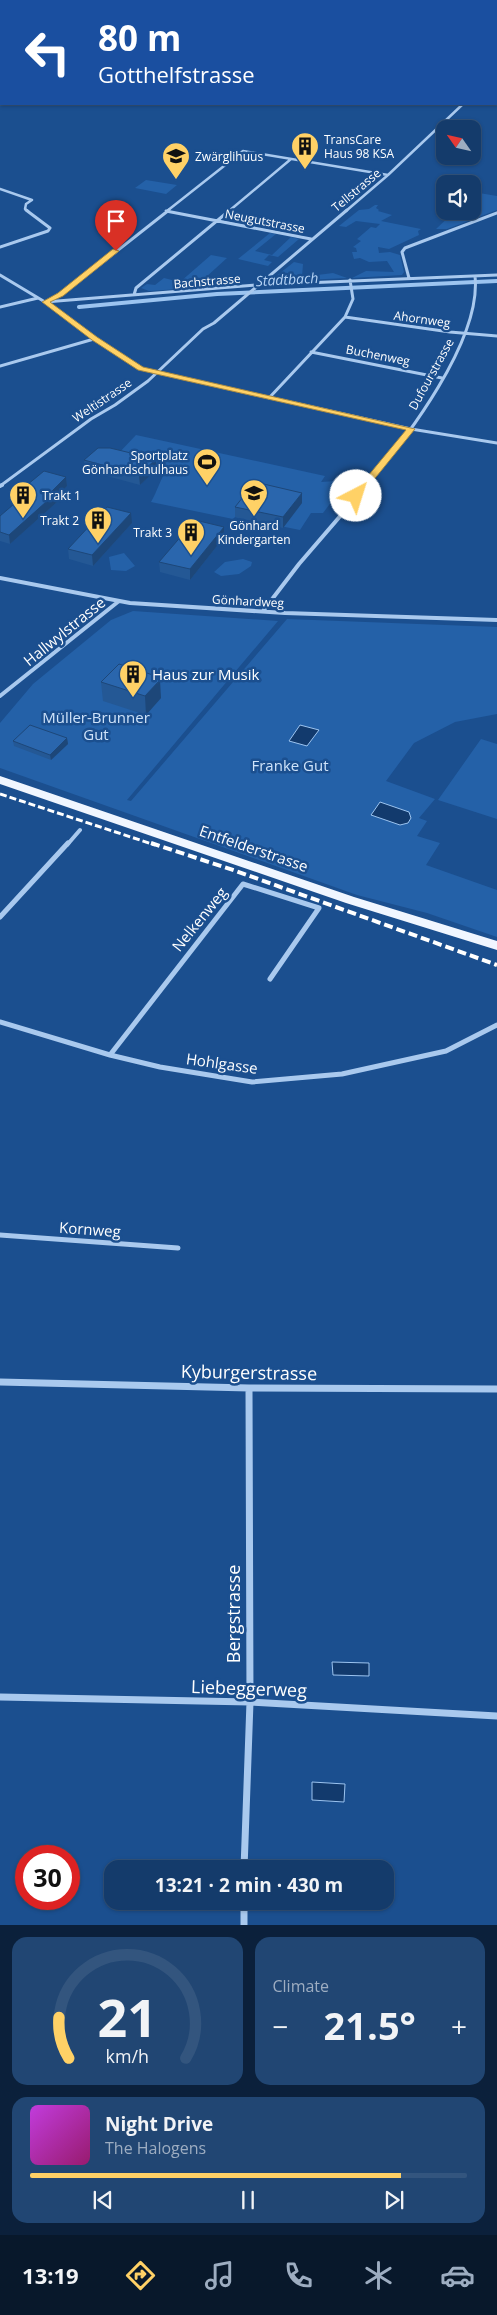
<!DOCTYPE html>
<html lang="en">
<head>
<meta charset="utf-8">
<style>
	body { margin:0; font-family:"Open Sans",sans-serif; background:#214673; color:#f1f3f6; height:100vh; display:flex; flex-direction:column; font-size:19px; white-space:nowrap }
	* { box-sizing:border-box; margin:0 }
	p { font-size:16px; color:#9dadc1 }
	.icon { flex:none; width:28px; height:28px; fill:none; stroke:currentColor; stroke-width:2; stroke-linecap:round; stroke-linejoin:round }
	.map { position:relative; height:1925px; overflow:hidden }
	.sheet { display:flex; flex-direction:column; gap:12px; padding:12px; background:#0b203b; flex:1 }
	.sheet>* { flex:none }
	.banner { position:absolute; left:0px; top:0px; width:498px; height:105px; box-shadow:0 1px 4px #0004,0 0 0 1px #33557e; background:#1a4fa0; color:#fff; overflow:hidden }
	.needle { width:32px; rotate:304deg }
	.buttons { position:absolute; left:436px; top:120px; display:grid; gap:10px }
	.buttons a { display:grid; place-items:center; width:45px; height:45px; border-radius:10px; background:#143b6b; box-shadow:0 1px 4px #0004,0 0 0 1px #33557e; font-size:25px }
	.speed { position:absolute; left:15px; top:1845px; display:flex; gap:10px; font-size:25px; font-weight:700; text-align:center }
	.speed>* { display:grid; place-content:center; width:65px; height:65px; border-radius:50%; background:#143b6b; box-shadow:0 1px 4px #0004,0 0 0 1px #33557e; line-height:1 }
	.speed .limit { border:8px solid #d22; background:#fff; color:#111 }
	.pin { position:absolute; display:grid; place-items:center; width:42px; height:42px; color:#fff; margin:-51px -21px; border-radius:50% 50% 50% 0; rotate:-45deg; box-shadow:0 0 5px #0007 }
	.pin .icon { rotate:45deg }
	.me { position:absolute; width:55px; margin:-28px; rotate:40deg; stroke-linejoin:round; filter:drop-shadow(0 0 4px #0008) }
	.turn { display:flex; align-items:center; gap:18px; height:105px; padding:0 15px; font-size:22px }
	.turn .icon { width:65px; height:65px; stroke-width:2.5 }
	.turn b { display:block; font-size:35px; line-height:42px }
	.big { font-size:38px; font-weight:700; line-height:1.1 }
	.sheet .tile { flex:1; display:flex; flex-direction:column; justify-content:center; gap:8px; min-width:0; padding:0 18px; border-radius:15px; background:#214673 }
	.sheet .dial { align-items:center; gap:0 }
	.dial svg { height:130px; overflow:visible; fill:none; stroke:#33557e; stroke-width:7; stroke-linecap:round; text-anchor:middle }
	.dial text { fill:#f1f3f6; stroke:none }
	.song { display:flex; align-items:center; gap:15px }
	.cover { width:60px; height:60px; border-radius:8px; background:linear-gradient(135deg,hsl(290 70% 55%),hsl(320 70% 35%)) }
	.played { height:5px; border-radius:2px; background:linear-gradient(90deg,#ffd166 85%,#33557e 85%) }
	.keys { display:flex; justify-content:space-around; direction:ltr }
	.heat { display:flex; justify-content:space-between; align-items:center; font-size:28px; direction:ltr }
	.sheet .tiles { flex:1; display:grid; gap:12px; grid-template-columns:1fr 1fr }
	.tile:last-child { grid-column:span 2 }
	.trip { position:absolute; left:104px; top:1860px; width:290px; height:50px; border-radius:15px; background:#143b6b; box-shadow:0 1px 4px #0004,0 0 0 1px #33557e; font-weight:700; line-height:50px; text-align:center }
	.menu { display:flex; height:80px; justify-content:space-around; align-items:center; background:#08182b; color:#9dadc1 }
	.menu .icon { width:35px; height:35px }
	.menu .on { color:#ffd166 }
	.menu b { font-size:22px; color:#f1f3f6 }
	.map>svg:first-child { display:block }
	.green { fill:#2461a8 }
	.water { fill:#123a6d; stroke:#9cc4f0 }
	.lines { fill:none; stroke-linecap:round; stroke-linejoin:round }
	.stream { stroke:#9cc4f0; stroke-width:4 }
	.minor-far4 { stroke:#a9c9ee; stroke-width:2.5 }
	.minor-far3 { stroke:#a9c9ee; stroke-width:3 }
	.minor-far2 { stroke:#a9c9ee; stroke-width:4 }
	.minor-far1 { stroke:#a9c9ee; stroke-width:5 }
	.minor { stroke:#a9c9ee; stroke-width:7 }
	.primary { fill:#f0f6ff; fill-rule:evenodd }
	.rail-far1 { stroke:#fff; stroke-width:3; stroke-dasharray:7 3; stroke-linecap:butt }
	.rail { stroke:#fff; stroke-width:4; stroke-dasharray:9 4; stroke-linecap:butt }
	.wall { fill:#245895 }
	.shaded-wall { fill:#1d4779 }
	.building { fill:#2a66ad; stroke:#1d4779 }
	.route { fill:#ffd166; stroke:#a68842 }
	.labels { text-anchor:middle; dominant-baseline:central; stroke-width:5; stroke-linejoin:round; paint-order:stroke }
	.far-poi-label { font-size:12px; fill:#fff; stroke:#1b4f8f; text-anchor:start }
	.far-street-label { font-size:12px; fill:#fff; stroke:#1b4f8f }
	.far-water-label { font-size:14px; font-style:italic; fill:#b5d3f5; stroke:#1b4f8f }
	.street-label { font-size:15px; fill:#fff; stroke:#1b4f8f }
	.poi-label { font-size:15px; fill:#fff; stroke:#1b4f8f; text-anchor:start }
	.park-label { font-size:15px; fill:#cfe3fa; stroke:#1b4f8f }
	.near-street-label { font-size:18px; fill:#fff; stroke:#1b4f8f }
</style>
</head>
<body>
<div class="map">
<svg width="497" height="1925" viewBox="0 0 497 1925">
	<rect width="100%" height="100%" fill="#1b4f8f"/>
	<path class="green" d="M146,180L177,185L166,194L135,188Z
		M473,192L497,196V210L447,229H436L455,211H472Z
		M375,205H378L376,208L379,210L378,211L392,215L381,221L421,229L418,231L419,235L389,249L378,247L379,253L390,252L400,255L404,272L402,275L352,278L366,271L394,272L387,261L369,262L360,258L354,259L352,252H357L356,248L353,247L361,241L357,239L371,227L376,228L380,224L356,221L346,227L339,226L359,210L369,209Z
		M270,233L276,234L255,251L272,255L291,237L299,239L278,257L269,255L264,260L272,262L268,266L238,259Z
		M211,255L227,258L194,288L149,291L141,288L147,284L155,285L164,278L180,282Z
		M294,262L303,264L302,277L333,273L347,278L284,281L275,279V277Z
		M136,435L325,476L321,482L336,481L345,484L323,513H311L300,530L235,517L233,519L151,502C158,490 160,479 168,468L117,455Z
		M124,553L135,566L126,571L111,570L109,557Z
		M243,559L252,562L251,566L239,574L221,576L214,572L225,562Z
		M133,611L278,621L127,800L131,801L287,619L497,627V714L455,722L414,743L386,781L435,799L419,818L427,821L417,836L440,843L426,865L497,890V937L427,913L357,895L0,768V723L33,684L111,620Z
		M481,739L497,744V819L438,800Z"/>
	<path class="water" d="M300,725L319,730L307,746L289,741Z
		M380,802L409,812L411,818L408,823L400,825L371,815Z
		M332,1662L369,1663V1676L333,1675Z
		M312,1782L345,1784L344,1802L312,1800Z"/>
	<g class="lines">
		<path class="stream" d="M79,307L217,294L497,281"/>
		<path class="minor-far4" d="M496,27L497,29
			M0,189L32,200L26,204L25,209L28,211
			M167,211L243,151L388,175
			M229,211L291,159
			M346,211L388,175L463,104"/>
		<path class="minor-far3" d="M166,211L311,239
			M0,247L48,231L50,228L26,210
			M0,275L45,302L94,339L141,369L411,429L497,443
			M409,278L402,252L405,248L497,213
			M134,295L136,288L230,210
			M49,301L61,295L169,210
			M45,302L256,285L497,275
			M0,307L38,298
			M345,317L450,332L497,336
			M311,352L442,378
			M0,366L94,339
			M269,398L345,317L353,299L350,280
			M0,486L91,419L115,405L148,381L203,329L214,323L347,210
			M366,486C406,439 482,340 475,276"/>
		<path class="minor-far2" d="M0,486L2,485
			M0,578L130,603L285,613L497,620
			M263,611L299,564L367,485
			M0,696L119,601
			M67,845L80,830"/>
		<path class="minor-far1" d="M0,917L68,843
			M0,1022L110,1055L160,1067L252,1082L342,1074L446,1051L497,1025
			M110,1055L243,884L319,908L270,979
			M0,1235L178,1248"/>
		<path class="minor" d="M0,1382L249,1388L497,1389
			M0,1697L250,1702L497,1716
			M244,1869L250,1702L249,1388
			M244,1901V1925"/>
		<path class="primary" d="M0,26H1V30H0Z
			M0,776L354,897L497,941V950L346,903L0,784Z"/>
		<path class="rail-far1" d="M0,794L155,845"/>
		<path class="rail" d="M151,843L236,871L497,965"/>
	</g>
	<path class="wall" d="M84,460L157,469L140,485L85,470Z
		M66,477L67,486L56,497L57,502L10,544L0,541V516L28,492L27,485Z
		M302,503L283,528L235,517V507Z
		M132,523L93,566L69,559L68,549Z
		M224,537L190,580L160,572L159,562Z
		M156,676L161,698L146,715L103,701L101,682Z
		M67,738L68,744L51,760L14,746L13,741Z"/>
	<path class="shaded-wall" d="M156,459L157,469L140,485L139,475Z
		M66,477L67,486L56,497L57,502L10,544L9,535Z
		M302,493V503L283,528V517Z
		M131,513L132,523L93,566L92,555Z
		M224,527V537L190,580V569Z
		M156,676L157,684L160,680L161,698L146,715L145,696Z
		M67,738L68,744L51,760L50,755Z"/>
	<path class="building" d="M266,0H268L271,1H260Z
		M98,448H110L156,459L139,475L84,460Z
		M44,471L66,477L51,492L56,493L9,535L0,532V516L34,487L27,485Z
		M255,482L302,493L283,517L235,507Z
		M107,507L131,513L92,555L68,549Z
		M195,520L224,527L190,569L159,562Z
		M119,664L156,676L155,678L160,680L145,696L101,682Z
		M30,725L67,738L50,755L13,741Z"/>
	<path class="route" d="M113,249L119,251L63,296L50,302L97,337L143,367L415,429L359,498H356L352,496L353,494L406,430L138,370L92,340L42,302L58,293Z"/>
	<defs>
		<g id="building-pin" transform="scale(1.4375)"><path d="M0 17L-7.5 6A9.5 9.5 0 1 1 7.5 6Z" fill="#ffd166" stroke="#1b4f8f"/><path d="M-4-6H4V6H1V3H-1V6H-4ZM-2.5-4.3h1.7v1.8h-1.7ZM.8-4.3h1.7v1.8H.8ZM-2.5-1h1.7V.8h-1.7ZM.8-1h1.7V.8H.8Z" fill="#111"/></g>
		<g id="school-pin" transform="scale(1.4375)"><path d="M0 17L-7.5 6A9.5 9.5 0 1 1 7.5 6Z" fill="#ffd166" stroke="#1b4f8f"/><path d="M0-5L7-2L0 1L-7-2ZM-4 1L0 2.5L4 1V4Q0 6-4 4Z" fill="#111"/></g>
		<g id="stadium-pin" transform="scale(1.4375)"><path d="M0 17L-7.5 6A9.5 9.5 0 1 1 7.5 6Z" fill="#ffd166" stroke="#1b4f8f"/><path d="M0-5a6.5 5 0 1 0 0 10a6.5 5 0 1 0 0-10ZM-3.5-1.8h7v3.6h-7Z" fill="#111"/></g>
	</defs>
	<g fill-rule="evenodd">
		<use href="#building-pin" x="305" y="146"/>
		<use href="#school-pin" x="176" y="156"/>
		<use href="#stadium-pin" x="207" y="462"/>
		<use href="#school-pin" x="254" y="493"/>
		<use href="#building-pin" x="23" y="495"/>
		<use href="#building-pin" x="98" y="520"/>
		<use href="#building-pin" x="191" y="532"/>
		<use href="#building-pin" x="133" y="674"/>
	</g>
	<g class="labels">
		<g class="far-poi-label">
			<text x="324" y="139">TransCare<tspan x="324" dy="14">Haus 98 KSA</tspan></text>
			<text x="195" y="156">Zwärglihuus</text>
			<text x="188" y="455" text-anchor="end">Sportplatz<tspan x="188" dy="14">Gönhardschulhaus</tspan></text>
			<text x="42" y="495">Trakt 1</text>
			<text x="79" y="520" text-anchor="end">Trakt 2</text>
			<text x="254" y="525" text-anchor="middle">Gönhard<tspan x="254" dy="14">Kindergarten</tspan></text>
			<text x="172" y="532" text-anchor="end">Trakt 3</text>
		</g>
		<g class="far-street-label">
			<text transform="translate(356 190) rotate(-40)">Tellstrasse</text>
			<text transform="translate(265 221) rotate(11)">Neugutstrasse</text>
			<text transform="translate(207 281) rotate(-5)">Bachstrasse</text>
			<text transform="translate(422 319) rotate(8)">Ahornweg</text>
			<text transform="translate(378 355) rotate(11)">Buchenweg</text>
			<text transform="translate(431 374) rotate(-61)">Dufourstrasse</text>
			<text transform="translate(102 400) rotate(-34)">Weltistrasse</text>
			<text transform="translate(248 601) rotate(3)">Gönhardweg</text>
		</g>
		<g class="far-water-label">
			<text transform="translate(287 279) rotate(-3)">Stadtbach</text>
		</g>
		<g class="street-label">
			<text transform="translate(64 631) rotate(-39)">Hallwylstrasse</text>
			<text transform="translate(254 848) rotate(19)">Entfelderstrasse</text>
			<text transform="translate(199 919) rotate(-51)">Nelkenweg</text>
			<text transform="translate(222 1063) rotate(8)">Hohlgasse</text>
			<text transform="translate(90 1229) rotate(4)">Kornweg</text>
		</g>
		<g class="poi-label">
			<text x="152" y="674">Haus zur Musik</text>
		</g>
		<g class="park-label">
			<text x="96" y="717">Müller-Brunner<tspan x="96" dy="17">Gut</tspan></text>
			<text x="290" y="765">Franke Gut</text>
		</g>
		<g class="near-street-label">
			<text transform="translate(249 1372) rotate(1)">Kyburgerstrasse</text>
			<text transform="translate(233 1614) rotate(-90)">Bergstrasse</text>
			<text transform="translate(249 1688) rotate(2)">Liebeggerweg</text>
		</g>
	</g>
</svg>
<div class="buttons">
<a><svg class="needle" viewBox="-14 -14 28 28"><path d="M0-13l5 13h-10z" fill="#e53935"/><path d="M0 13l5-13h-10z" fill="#9dadc1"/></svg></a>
<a><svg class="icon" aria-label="sound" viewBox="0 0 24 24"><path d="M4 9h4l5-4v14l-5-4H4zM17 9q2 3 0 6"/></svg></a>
</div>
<div class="speed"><div class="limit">30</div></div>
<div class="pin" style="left:116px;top:251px;background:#d93025"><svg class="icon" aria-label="arrive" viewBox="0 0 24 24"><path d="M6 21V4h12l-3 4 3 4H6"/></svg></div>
<svg class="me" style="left:356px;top:496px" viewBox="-20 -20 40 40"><circle r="19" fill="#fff"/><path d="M0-13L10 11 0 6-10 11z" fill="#ffd166"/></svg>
<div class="trip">13:21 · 2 min · 430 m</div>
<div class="banner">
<div class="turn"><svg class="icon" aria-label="left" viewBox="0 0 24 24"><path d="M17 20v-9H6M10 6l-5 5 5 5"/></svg><div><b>80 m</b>Gotthelfstrasse</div></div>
</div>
</div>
<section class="sheet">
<div class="tiles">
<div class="tile dial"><svg viewBox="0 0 100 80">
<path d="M14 69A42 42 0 1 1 86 69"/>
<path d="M14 69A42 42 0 0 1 8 44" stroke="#ffd166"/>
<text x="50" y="56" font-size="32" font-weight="700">21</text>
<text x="50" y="72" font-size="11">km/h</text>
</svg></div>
<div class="tile"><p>Climate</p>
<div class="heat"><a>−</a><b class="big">21.5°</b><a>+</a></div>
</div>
<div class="tile">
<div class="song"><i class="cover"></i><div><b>Night Drive</b><p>The Halogens</p></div></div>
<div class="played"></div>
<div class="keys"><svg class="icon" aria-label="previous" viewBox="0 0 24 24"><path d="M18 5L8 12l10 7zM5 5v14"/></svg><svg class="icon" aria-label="pause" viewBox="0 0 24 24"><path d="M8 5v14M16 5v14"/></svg><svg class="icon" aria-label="next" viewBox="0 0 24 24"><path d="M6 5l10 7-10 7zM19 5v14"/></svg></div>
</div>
</div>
</section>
<nav class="menu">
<b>13:19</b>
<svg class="icon on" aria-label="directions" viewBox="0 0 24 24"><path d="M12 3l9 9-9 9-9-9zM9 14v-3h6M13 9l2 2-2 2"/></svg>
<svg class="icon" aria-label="music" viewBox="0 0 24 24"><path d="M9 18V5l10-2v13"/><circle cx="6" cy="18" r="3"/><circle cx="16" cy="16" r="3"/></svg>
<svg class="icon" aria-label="phone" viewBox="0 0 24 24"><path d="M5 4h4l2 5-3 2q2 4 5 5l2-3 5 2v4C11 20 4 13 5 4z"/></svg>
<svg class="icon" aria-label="climate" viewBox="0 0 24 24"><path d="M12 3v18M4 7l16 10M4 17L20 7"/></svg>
<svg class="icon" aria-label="car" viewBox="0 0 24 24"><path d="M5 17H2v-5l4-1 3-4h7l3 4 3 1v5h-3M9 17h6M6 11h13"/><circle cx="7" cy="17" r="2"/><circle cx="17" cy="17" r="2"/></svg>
</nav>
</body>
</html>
